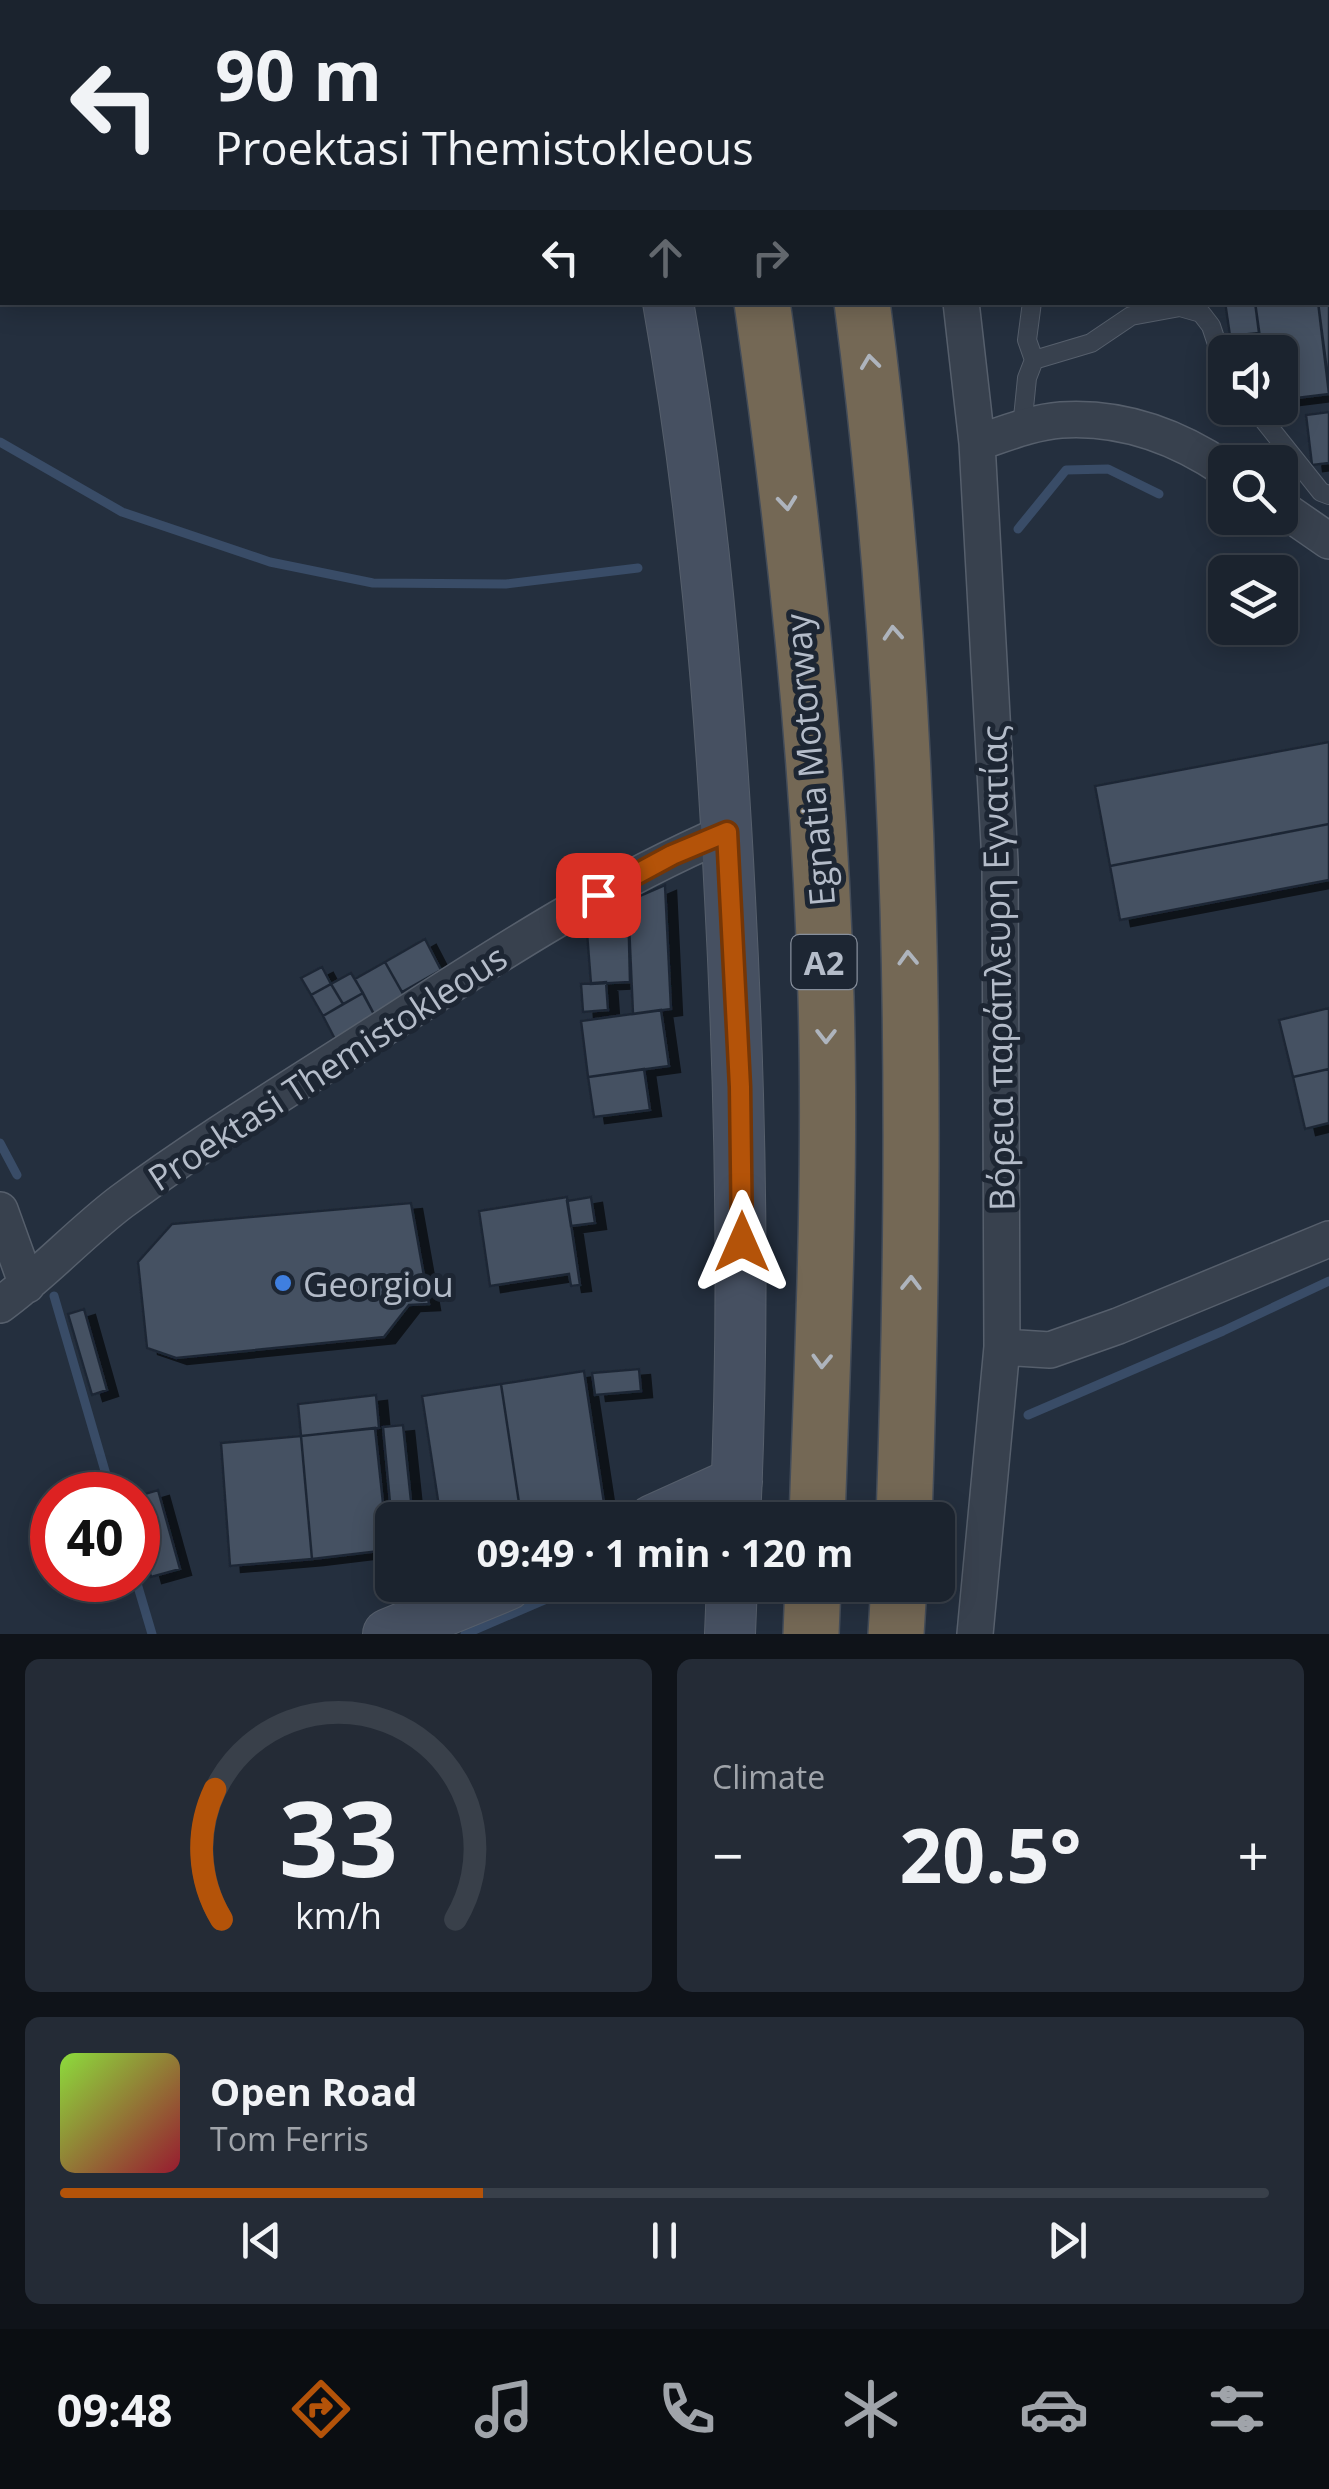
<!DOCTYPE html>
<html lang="en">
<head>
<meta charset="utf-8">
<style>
	body { margin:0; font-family:"Open Sans",sans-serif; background:#242b36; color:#f1f3f6; height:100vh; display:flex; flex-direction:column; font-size:38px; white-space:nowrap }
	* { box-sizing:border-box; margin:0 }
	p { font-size:32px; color:#a0a4aa }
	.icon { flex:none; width:55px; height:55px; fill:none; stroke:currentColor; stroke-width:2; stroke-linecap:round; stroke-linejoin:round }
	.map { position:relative; height:1634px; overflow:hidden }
	.details { display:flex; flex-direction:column; gap:25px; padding:25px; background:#0f1319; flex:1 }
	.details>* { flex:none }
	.hud { position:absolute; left:0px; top:0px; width:1330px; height:305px; box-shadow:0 5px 25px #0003,0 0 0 2px #39404a; background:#1b232e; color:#f1f3f6; overflow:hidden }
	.tools { position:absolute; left:1208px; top:335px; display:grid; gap:20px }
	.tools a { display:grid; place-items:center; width:90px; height:90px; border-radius:15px; background:#1b232e; box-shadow:0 5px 25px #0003,0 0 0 2px #39404a; font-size:50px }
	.speed { position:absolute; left:30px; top:1472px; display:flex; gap:20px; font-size:50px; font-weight:700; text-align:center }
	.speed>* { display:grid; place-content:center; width:130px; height:130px; border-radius:50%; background:#1b232e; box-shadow:0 5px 25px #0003,0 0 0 2px #39404a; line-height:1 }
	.speed .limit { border:15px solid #d22; background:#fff; color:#111 }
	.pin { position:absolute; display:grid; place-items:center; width:85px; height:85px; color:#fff; margin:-42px; border-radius:20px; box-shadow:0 5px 15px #0006 }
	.me { position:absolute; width:110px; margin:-55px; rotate:0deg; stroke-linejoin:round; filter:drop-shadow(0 0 8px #0008) }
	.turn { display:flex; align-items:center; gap:35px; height:210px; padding:0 50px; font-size:45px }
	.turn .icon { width:130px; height:130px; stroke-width:2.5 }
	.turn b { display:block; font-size:70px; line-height:85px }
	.lanes { display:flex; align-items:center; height:95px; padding:0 50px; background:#0003; justify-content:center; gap:50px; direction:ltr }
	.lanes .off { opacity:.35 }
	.big { font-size:75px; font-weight:700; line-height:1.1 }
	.details .card { flex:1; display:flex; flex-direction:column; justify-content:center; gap:15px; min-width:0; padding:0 35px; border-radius:15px; background:#242b36 }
	.details .dial { align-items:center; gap:0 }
	.dial svg { height:260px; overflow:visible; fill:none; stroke:#39404a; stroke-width:7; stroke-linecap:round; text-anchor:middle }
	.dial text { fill:#f1f3f6; stroke:none }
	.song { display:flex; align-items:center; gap:30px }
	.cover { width:120px; height:120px; border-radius:15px; background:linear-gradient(135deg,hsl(90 70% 55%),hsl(350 70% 35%)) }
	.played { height:10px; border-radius:5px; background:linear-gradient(90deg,#b45309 35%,#39404a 35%) }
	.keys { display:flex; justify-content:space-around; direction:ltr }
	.heat { display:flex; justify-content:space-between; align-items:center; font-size:55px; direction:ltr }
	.details .tiles { flex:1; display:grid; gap:25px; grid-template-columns:1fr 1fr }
	.card:last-child { grid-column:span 2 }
	.trip { position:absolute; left:375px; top:1502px; width:580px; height:100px; border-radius:15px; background:#1b232e; box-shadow:0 5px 25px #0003,0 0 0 2px #39404a; font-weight:700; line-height:100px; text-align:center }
	.tabs { display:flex; height:160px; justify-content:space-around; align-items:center; background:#0b0e12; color:#a0a4aa }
	.tabs .icon { width:70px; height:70px }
	.tabs .selected { color:#b45309 }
	.tabs b { font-size:45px; color:#f1f3f6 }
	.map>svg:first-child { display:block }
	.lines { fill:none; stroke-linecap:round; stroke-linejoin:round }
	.stream { stroke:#394c67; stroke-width:9 }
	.building { fill:#455162; stroke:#1f2835; stroke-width:2.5; filter:url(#shadow) }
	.lane-casing { stroke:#565f6c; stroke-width:20 }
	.street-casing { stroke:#565f6c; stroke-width:38 }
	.secondary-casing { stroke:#565f6c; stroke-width:52 }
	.highway-casing { stroke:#434c59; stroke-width:58 }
	.lane { stroke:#38414e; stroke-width:18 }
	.street { stroke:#38414e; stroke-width:35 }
	.secondary { stroke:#465061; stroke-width:50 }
	.highway { stroke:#746855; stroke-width:55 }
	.oneway { stroke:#aeb4bd }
	.route-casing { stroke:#753606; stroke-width:25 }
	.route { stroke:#b45309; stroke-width:18 }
	.shop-dot { fill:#3f7fe0; stroke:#1d2633; stroke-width:4 }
	.labels { text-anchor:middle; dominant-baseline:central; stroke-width:10; stroke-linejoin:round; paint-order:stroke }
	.shield { fill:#1d2633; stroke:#878f9c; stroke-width:2.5 }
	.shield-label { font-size:32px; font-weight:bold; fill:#b4bcc9 }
	.street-label { font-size:35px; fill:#b4bcc9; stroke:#1d2633 }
	.poi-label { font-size:35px; fill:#b4bcc9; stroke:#1d2633; text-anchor:start }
</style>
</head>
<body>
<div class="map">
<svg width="1329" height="1634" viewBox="0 0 1329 1634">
	<defs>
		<filter id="shadow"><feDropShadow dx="11" dy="6" stdDeviation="0" flood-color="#0009"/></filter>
	</defs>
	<rect width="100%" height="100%" fill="#242f3e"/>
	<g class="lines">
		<path class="stream" d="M0,442L122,512L270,562L373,583L506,584L638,568
			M1018,529L1066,470L1108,469L1159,494
			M0,1143L17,1175
			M54,1296L112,1495
			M1028,1415L1223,1331L1329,1281
			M136,1580L152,1634
			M465,1634L579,1585"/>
	</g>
	<path class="building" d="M1328,251H1329V386L1318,302H1328Z
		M1225,302H1255L1259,333L1230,336Z
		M1255,302H1318L1329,394L1280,400V352H1262Z
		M1329,412V463L1312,465L1306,415Z
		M1329,742V824L1110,866L1095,786Z
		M1329,824V880L1120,920L1110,866Z
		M665,885L671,1009L633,1014L628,901Z
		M628,901L630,982L591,984L586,920Z
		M425,939L441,970L402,992L385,962Z
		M385,962L407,1001L376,1018L355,979Z
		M322,967L331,984L311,995L301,978Z
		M351,973L363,993L343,1004L331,984Z
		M606,982L608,1010L583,1012L581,984Z
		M331,984L343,1004L323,1016L311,995Z
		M363,993L376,1018L336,1041L323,1016Z
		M1329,1008V1069L1293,1077L1279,1020Z
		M661,1010L669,1066L588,1077L581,1021Z
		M644,1069L650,1110L594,1117L588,1077Z
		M1329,1069V1123L1305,1129L1293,1077Z
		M567,1197L580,1285L571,1286L569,1274L490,1286L479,1211Z
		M591,1197L595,1223L571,1226L567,1201Z
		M411,1203L429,1304L409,1305L384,1337L176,1358L147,1348L138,1262L172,1224Z
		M84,1309L107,1390L92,1395L68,1314Z
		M639,1369L641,1391L595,1395L592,1373Z
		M584,1371L604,1503L521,1516L501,1384Z
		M501,1384L521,1516L494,1520H441L422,1396Z
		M376,1395L379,1428L301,1436L298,1404Z
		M403,1425L413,1520H392V1524L383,1427Z
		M375,1428L388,1550L312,1559L301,1436Z
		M301,1436L312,1559L230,1566L221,1443Z
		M158,1490L180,1569L151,1577L138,1530V1496Z"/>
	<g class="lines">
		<g class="lane-casing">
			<path id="lane" d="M1034,360L1091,343L1131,316L1180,307L1201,313L1211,326L1225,368
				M1254,408L1321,492L1329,495
				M1022,428L1027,378L1034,360L1027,340L1032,302"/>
		</g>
		<g class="street-casing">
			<path id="street" d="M917,0V2
				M961,302L977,443L1000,862L1002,1347L975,1634
				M977,443C1004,434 1033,422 1061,420C1122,416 1176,436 1225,469
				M1280,507L1329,541
				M0,1210L27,1285
				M0,1305C43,1274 79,1234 121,1202C202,1142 289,1089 373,1035C488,961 601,886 727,832
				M1002,1347L1050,1350L1118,1326L1329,1239"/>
		</g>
		<g class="secondary-casing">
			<path id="secondary" d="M612,0L613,2
				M668,302C703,499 720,698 730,898C741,1106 745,1312 735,1520
				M653,1520L737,1482
				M388,1634L507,1585
				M730,1634L732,1585"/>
		</g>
		<g class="highway-casing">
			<path id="highway" d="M715,0V2
				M818,0L819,2
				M762,302C795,532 820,765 826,997C831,1171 823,1346 817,1520
				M862,302C915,705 918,1115 904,1520
				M811,1634L813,1585
				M896,1634L899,1585"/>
		</g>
		<use href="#lane" class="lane"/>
		<use href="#street" class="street"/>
		<use href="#secondary" class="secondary"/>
		<use href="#highway" class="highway"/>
	</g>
	<defs><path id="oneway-chevron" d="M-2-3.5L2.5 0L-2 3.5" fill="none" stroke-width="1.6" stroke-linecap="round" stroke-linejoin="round" transform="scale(2.5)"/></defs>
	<g class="oneway">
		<use href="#oneway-chevron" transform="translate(870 362) rotate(-97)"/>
		<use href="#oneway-chevron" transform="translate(787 503) rotate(84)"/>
		<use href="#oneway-chevron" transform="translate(893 633) rotate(-94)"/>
		<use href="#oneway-chevron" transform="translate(908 958) rotate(-92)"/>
		<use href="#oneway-chevron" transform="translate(826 1036) rotate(90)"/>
		<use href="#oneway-chevron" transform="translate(911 1283) rotate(-89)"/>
		<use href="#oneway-chevron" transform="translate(822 1361) rotate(92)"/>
	</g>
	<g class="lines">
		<g class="route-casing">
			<path id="route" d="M598,895L672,855L727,832L740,1087L742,1242"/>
		</g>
		<use href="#route" class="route"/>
	</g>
	<circle class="shop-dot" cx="283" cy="1283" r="10"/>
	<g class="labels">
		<rect class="shield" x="791.5" y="935" width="65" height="54" rx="8"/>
		<g class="shield-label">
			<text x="824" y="962">Α2</text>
		</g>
		<g class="street-label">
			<text transform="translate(809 760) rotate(-95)">Egnatia Motorway</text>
			<text transform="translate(997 968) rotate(-91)">Βόρεια παράπλευρη Εγνατίας</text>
			<text transform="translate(327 1067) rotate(-33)">Proektasi Themistokleous</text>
		</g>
		<g class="poi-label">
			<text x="303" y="1283">Georgiou</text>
		</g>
	</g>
</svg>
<div class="tools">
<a><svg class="icon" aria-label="sound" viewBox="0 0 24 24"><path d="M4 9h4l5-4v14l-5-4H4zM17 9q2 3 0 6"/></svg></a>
<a><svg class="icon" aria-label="search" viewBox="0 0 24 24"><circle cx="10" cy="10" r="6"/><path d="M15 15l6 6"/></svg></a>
<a><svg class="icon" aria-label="layers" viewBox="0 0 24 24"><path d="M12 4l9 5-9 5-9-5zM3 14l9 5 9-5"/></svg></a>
</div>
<div class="speed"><div class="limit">40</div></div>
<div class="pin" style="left:598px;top:895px;background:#d93025"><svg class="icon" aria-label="arrive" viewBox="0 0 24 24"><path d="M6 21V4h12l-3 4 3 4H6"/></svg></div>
<svg class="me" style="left:742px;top:1242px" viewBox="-20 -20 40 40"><path d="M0-17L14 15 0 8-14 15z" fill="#b45309" stroke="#fff" stroke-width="4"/></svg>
<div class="trip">09:49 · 1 min · 120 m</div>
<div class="hud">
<div class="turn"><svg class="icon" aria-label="left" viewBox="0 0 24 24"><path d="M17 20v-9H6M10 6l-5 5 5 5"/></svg><div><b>90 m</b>Proektasi Themistokleous</div></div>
<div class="lanes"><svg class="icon" aria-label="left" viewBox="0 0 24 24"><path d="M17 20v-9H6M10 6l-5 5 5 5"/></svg><svg class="icon off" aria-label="ahead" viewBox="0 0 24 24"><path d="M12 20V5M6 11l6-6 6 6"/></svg><svg class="icon off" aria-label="right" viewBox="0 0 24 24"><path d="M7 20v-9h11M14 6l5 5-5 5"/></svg></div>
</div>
</div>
<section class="details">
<div class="tiles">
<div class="card dial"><svg viewBox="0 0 100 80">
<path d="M14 69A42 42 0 1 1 86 69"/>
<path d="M14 69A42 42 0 0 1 12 29" stroke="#b45309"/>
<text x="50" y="56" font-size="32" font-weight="700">33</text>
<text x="50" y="72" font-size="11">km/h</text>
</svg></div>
<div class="card"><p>Climate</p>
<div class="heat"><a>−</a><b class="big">20.5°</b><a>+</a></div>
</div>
<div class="card">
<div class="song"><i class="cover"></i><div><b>Open Road</b><p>Tom Ferris</p></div></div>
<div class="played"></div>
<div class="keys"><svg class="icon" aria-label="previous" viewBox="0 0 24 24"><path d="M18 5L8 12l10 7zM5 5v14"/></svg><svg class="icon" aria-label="pause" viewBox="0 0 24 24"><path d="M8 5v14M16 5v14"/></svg><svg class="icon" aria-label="next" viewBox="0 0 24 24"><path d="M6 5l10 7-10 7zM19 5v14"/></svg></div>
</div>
</div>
</section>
<nav class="tabs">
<b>09:48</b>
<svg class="icon selected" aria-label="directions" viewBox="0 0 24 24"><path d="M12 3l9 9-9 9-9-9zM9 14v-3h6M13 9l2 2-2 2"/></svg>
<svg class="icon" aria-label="music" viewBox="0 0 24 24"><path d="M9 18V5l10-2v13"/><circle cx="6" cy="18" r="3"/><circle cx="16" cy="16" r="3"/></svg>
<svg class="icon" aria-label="phone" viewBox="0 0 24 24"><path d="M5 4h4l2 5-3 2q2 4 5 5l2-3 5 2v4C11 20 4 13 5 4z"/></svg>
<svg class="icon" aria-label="climate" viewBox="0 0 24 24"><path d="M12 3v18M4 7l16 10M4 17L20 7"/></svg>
<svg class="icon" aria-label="car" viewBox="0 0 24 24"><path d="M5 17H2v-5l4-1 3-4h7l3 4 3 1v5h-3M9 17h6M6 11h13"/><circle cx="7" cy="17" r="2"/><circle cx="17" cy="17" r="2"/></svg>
<svg class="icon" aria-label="filters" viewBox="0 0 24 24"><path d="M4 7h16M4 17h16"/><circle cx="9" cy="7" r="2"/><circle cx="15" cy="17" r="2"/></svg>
</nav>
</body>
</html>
